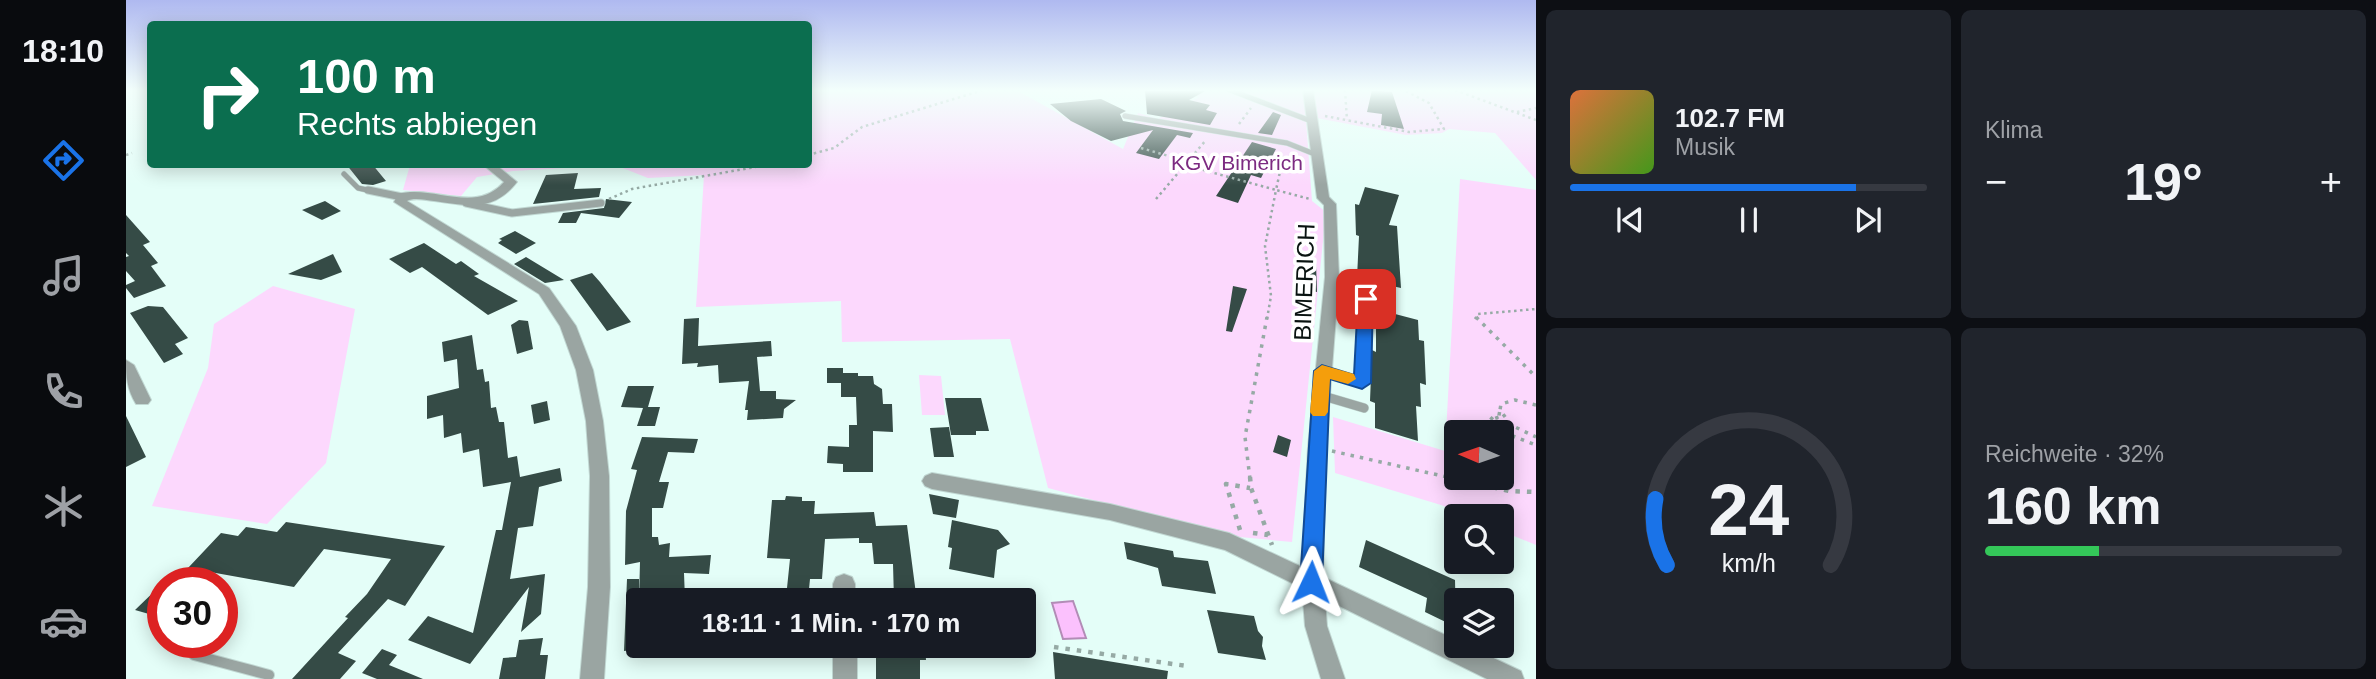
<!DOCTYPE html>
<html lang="de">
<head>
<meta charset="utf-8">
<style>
	body { margin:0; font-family:Arial,sans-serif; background:#20242c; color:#f1f3f6; height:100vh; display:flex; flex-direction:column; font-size:26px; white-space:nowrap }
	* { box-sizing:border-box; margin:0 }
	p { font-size:23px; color:#9ea1a6 }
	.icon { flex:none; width:38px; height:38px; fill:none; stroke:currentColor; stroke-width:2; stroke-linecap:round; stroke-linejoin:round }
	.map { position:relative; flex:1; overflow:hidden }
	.details { display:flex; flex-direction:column; gap:10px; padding:10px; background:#0d0f14; width:840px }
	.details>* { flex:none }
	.guide { position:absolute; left:21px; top:21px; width:665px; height:147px; border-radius:7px; box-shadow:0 4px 18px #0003; background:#0b6e4f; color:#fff; overflow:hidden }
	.needle { width:46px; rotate:272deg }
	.controls { position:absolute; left:1318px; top:420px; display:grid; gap:14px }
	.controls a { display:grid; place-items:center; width:70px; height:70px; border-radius:7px; background:#171b24; box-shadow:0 4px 18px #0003; font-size:35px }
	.speed { position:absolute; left:21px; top:567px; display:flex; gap:14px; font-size:35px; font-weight:700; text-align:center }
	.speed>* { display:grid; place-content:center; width:91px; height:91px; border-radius:50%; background:#171b24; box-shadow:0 4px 18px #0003; line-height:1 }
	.speed .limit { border:10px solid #d22; background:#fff; color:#111 }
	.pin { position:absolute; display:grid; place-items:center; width:60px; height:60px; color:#fff; margin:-30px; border-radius:14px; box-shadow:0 4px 10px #0006 }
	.me { position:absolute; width:77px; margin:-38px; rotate:2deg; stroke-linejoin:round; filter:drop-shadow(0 0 5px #0008) }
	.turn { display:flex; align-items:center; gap:24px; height:147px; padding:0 35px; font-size:32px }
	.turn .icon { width:91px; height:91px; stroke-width:2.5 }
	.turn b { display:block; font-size:49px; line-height:60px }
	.big { font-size:52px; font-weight:800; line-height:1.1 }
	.details .widget { flex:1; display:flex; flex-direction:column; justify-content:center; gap:10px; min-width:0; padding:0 24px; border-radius:10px; background:#20242c }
	.details .dial { align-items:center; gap:0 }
	.dial svg { height:182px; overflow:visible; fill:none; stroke:#363941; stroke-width:7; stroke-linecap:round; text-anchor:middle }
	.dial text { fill:#f1f3f6; stroke:none }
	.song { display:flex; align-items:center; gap:21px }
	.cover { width:84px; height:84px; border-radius:10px; background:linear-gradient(135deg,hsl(20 70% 55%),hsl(100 70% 35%)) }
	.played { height:7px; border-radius:4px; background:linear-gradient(90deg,#1a73e8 80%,#363941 80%) }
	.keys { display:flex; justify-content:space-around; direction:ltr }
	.heat { display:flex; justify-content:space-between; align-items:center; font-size:38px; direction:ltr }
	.charge { height:10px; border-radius:5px; background:linear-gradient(90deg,#34c759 32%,#363941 0) }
	.details .tiles { flex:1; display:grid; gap:10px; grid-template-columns:repeat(2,1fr) }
	.trip { position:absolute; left:500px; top:588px; width:410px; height:70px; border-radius:7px; background:#171b24; box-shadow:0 4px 18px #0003; font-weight:800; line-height:70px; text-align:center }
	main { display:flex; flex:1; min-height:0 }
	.menu { display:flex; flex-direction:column; width:126px; justify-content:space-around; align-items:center; background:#090b0e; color:#9ea1a6 }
	.menu .icon { width:49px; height:49px }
	.menu .current { color:#1a73e8 }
	.menu b { font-size:32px; color:#f1f3f6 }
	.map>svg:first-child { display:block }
	.green { fill:#fcd8fd; fill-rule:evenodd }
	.water { fill:#fbc1fd; stroke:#b28cb6; stroke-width:2 }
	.building { fill:#354b46 }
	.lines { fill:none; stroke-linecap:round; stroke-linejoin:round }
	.lane-far3-casing { stroke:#c1d8d3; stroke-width:6 }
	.lane-far2-casing { stroke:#c1d8d3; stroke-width:9 }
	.lane-far1-casing { stroke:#c1d8d3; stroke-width:10 }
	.lane-casing { stroke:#c1d8d3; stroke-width:12 }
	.street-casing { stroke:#c1d8d3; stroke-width:2 }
	.path-far2 { stroke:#96aaa5; stroke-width:2.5; stroke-dasharray:2.5 3.5; stroke-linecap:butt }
	.path-far1 { stroke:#96aaa5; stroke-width:3.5; stroke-dasharray:3.5 6; stroke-linecap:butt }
	.path { stroke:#96aaa5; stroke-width:4.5; stroke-dasharray:4.5 7; stroke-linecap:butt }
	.lane-far3 { stroke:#9aa5a2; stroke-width:5 }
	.lane-far2 { stroke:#9aa5a2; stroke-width:7 }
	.lane-far1 { stroke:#9aa5a2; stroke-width:9 }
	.lane { stroke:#9aa5a2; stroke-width:10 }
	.street { fill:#9aa5a2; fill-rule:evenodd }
	.route { fill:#1a73e8; stroke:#114b97; stroke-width:2 }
	.slow { fill:#f59e0b }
	.labels { text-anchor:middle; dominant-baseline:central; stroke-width:7; stroke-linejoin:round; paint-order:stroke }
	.far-park-label { font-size:21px; fill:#7c2b81; stroke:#fff }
	.street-label { font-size:24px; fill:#091210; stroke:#fff }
</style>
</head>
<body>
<main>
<nav class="menu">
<b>18:10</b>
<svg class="icon current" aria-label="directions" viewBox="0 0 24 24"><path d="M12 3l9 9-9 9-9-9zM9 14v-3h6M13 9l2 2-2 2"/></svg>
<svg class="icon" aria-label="music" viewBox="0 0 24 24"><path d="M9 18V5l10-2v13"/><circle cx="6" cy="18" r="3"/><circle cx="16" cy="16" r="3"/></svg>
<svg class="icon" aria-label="phone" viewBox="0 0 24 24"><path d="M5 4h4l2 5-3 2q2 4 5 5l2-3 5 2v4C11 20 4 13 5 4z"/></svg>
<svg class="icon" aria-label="climate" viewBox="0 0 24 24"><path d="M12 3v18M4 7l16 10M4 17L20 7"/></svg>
<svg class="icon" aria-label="car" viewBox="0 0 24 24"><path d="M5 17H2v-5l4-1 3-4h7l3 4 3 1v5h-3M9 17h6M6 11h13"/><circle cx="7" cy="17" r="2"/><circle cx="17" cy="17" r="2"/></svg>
</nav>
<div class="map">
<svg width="1410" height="679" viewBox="0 0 1410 679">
	<rect width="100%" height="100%" fill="#e4fef8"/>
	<path class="green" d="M683,90H890L997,149L1012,113L1032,119L1073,97L1056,90H1410V180L1369,133L1323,129L1316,133L1280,135L1175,115L1180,121L1186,201L1200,212L1166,542L1103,536L922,488L884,339L716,342L715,301L570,307L578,175L522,178L489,165L387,171L351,177L335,196L277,190L284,165L682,164Z
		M1334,179L1410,190V545L1376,531V516H1341L1315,505L1209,473L1207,417L1319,451ZM1376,432V478H1330V432Z
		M147,286L229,309L200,463L141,524L26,506L82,368L88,324Z
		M793,375L815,376L819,415H796Z"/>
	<path class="water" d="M947,601L960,638L937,639L926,603Z"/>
	<path class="building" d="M1019,90H1081L1063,100L1084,105L1080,110L1091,113L1084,125L1021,114Z
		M1246,90L1266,92L1278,129L1255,125L1256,114L1241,112Z
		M975,99L1000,111L994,114L997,121L1067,133L1064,138L1051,135L1033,159L1010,153L1027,130L985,141L945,121L924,104Z
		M1147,112L1155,115L1146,135L1132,133Z
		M1126,142L1150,149L1135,178L1125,175L1112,203L1090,196Z
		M220,164H246L260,181L247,185L236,184Z
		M452,173L448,189L475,188L473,197L407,204L420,175Z
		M1239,187L1273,195L1263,225L1271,226L1275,288L1231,278L1233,236L1230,235L1229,204L1233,205Z
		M480,199L506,202L493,218L455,213L450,223H432L437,213L478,208Z
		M199,201L215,211L196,220L176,210Z
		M0,215L24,242L17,245L32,263L25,266L40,286L8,298L0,288V285L9,281L0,271V257L3,256L0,253Z
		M389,231L410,243L390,254L372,243L376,240L373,239Z
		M298,243L330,264L335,261L353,274L348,276L392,301L362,315L296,267L284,273L263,259Z
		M207,254L216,272L195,280L162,274Z
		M400,257L438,280L419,283L388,264Z
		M1177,261L1190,264L1191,292L1174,288Z
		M466,273L474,282L505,322L481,331L444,280Z
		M1107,286L1121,289L1106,332L1100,331Z
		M22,306L37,307L62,338L49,344L57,354L38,363L4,313Z
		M1250,309L1292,320L1293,340L1298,341L1300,385L1294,383L1295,407L1290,406L1292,441L1249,428V403L1244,401L1246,350L1250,352Z
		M573,318L572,346L645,341L646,356L631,357L634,391H650V399L670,400L658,409L657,418L621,420L622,410H619L623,381L593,383L592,365L571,367L572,363L556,364L558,319Z
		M393,320L402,321L407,349L391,354L385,325Z
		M346,335L351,370L357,369L359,382L363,381L365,408L370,407L373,422H378L382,458L391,456L394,477L434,468L436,481L413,487L407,526L392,528L384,579L419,574L415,614L395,632L403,587L344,664L282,640L302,616L347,633L370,530H376L385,482L357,487L353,449L337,453L335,433L318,438L317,415L301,419V396L333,388L331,359L318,362L316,342Z
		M701,368H717V373H732V376H747L748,384L756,389L757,404H766L767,432L747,431V472H717V464L701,463L702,446L723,447V425H731L730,397H715V383H701Z
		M502,386H528L522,407H534L529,426H511L517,408L495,407Z
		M819,398H855L863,431H850V435H825Z
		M421,401L424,420L408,424L405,405Z
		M0,416L20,457L0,467Z
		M823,427L828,457H808L804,428Z
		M1152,435L1165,440L1161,457L1147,452Z
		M516,437L572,439L568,453L542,452L533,482H543L537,508H526V537H532L533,545L544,543L543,557L585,555L583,574L558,573L559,600H513L514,562L499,565L500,511L511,470L505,469Z
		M803,494L833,500L830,518L807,514Z
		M660,496L676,497V501H689L688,514L748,512L750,526L781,525L790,594H786V600H768L767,564H748L746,543H733V538L699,539L696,579H684L683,589L661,588L664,559L641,558L646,500H659Z
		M826,520L872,530L884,544L871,550L868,578L823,569L826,548L822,547Z
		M160,522L319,546L279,606L262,599L212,653L230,661L214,679H166L222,618L219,617L241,594L265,559L198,549L168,587L62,568L95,533L112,536L120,527L151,532Z
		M1240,540L1329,580L1330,627L1299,612L1301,598L1233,567Z
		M998,542L1047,551L1048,557L1082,561L1090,594L1036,586L1032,568L1001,559Z
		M501,579H513V649L498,651Z
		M37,583V618L9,610Z
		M1081,610L1128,616L1132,631L1137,637L1136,646L1140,660L1092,653Z
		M417,638L414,655H422L419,679H373L377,658L390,657L393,640Z
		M776,646H799L800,660H794V679H750V657L776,658Z
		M256,649L271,655L263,665L297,679H251L236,673Z
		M927,652L1042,671L1041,679H929Z"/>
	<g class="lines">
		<g class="lane-far3-casing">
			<path id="lane-far3" d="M1104,90L1185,121
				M999,116L1161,143L1191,155
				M218,174L232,188L250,192"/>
		</g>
		<g class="lane-far2-casing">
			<path id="lane-far2" d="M242,190L276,197
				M340,203L386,213L475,203
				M1239,319L1240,299"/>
		</g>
		<g class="lane-far1-casing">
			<path id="lane-far1" d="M1197,371L1236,383L1239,317
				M1194,395L1238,408"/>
		</g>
		<g class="lane-casing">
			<path id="lane" d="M68,655L143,675"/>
		</g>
		<g class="street-casing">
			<path id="street" d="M1177,90H1187L1203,197L1210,204L1213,277L1200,447L1197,577L1330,640V646H1342L1395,671L1398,679H1361L1199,599L1201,626L1219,679H1195L1179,626L1176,588L1099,550L984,520L806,489L799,486L796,481L799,476L806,473L984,504L1103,533L1176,567L1182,447L1199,277L1198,205L1191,198Z
				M356,164H369L391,182C368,212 342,206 308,201C299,200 288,197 281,201L423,288L450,326L467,370L477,421L483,476L484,587L478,679H454L462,587L464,476L460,421L450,370L434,326L413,294L268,202L272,194C307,184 349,215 378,182Z
				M0,360L8,365L25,400L22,404H10C1,389 0,377 0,360Z
				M718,574L726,577L729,584V600H707V584L710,577Z
				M707,646H731V679H707Z"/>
		</g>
		<path class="path-far2" d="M1219,90L1221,120
			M1329,90L1410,120
			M1391,112L1410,108
			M1199,116L1283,132L1318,129L1303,103L1278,90
			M1113,124L1125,108
			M1015,148L1053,159L1070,168L1150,190L1158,153
			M0,155L6,153
			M682,155L708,148L736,127L857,90
			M483,199L506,189L646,164
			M1030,199L1080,140
			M1141,319L1145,296L1139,246L1150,190L1184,199
			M1349,319L1352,314L1410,309"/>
		<path class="path-far1" d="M1350,317L1410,377
			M1410,405L1389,400L1375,404L1374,410L1385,425L1410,437
			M1375,414L1369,413L1371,418L1364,417L1384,435L1410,445
			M1206,451L1330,479
			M1124,479L1119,437L1141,317"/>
		<path class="path" d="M1124,477L1125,488L1146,545
			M1322,477L1383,491L1410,492
			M1114,530L1100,484L1124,488
			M1127,533L1142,535
			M928,647L1061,666"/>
		<use href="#lane-far3" class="lane-far3"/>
		<use href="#lane-far2" class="lane-far2"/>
		<use href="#lane-far1" class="lane-far1"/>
		<use href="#lane" class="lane"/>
		<use href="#street" class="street"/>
	</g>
	<linearGradient id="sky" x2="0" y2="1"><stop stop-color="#afb9f0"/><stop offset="0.49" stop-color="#f3fffc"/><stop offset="1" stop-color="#f3fffc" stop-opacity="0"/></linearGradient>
	<rect width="1410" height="185" fill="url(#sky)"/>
	<path class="route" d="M1240,294L1247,299L1245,383L1236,389L1204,379L1196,582L1193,589L1185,592L1178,589L1174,582L1188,371L1196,365L1228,375L1232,299Z"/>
	<path class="slow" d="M1196,365L1228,374L1230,379L1222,384L1204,379L1202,412L1199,416H1187L1184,412L1188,371Z"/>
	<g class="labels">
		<g class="far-park-label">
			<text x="1111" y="162">KGV Bimerich</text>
		</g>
		<g class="street-label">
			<text transform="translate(1178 282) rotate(-88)">BIMERICH</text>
		</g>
	</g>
</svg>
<div class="controls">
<a><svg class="needle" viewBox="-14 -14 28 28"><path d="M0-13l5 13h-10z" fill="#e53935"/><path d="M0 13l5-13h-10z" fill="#9ea1a6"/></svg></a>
<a><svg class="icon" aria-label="search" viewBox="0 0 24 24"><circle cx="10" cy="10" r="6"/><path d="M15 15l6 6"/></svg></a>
<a><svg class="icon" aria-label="layers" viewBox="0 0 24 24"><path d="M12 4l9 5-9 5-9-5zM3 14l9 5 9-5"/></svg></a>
</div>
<div class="speed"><div class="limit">30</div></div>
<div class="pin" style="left:1240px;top:299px;background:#d93025"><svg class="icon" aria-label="arrive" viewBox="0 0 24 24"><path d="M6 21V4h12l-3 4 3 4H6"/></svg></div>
<svg class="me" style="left:1185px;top:582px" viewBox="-20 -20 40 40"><path d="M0-17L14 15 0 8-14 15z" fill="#1a73e8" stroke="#fff" stroke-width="4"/></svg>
<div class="trip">18:11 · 1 Min. · 170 m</div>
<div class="guide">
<div class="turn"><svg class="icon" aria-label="right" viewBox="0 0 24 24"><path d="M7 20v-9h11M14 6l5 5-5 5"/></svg><div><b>100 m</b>Rechts abbiegen</div></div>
</div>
</div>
<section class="details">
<div class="tiles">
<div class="widget">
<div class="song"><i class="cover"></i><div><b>102.7 FM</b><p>Musik</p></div></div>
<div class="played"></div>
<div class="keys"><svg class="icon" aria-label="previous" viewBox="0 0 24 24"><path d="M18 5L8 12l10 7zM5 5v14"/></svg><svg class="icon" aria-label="pause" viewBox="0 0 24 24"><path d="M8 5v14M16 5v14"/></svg><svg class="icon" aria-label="next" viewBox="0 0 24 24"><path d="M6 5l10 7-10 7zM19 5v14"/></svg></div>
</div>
<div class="widget"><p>Klima</p>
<div class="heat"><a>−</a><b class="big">19°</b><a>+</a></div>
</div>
<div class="widget dial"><svg viewBox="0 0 100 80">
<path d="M14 69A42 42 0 1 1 86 69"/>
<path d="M14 69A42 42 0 0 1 9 40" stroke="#1a73e8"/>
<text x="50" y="56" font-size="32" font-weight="700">24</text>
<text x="50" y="72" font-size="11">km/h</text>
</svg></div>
<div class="widget"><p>Reichweite · 32%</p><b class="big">160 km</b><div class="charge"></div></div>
</div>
</section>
</main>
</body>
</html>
